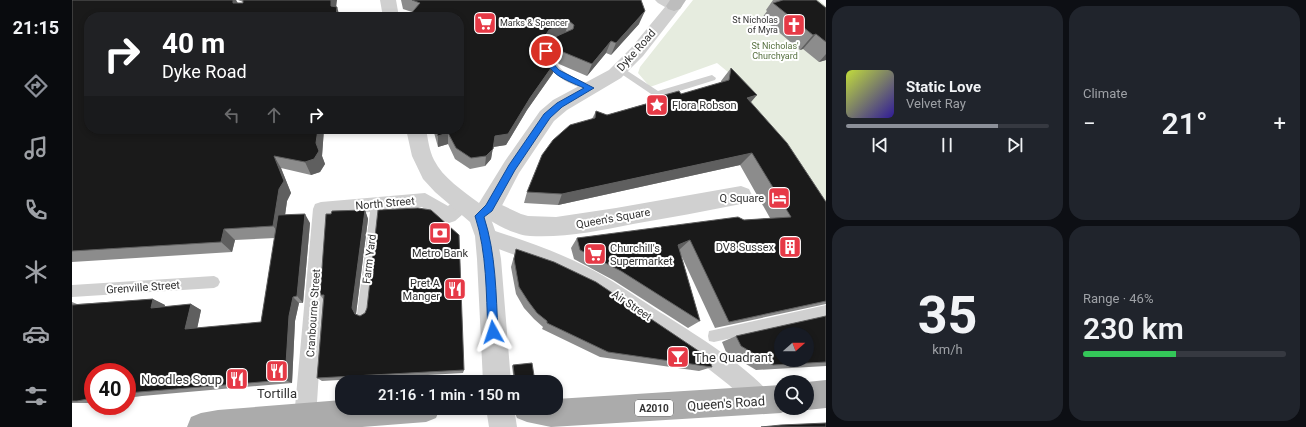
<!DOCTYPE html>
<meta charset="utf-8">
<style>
body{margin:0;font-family:Roboto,sans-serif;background:#20242c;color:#f1f3f6;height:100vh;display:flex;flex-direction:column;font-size:15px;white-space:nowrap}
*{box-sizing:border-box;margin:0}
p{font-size:13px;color:#9ea1a6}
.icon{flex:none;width:22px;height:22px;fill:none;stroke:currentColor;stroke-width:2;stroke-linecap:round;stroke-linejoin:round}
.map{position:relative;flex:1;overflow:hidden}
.details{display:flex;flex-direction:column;gap:6px;padding:6px;background:#0d0f14;width:480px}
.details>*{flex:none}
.banner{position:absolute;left:12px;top:12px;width:380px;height:122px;border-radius:16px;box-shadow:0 2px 6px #0003;background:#202124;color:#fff;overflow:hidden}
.needle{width:26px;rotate:69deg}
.controls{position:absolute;left:702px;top:327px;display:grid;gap:8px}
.controls a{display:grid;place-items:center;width:40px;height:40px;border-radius:50%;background:#171b24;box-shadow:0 2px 6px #0003;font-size:20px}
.speed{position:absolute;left:12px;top:363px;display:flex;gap:8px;font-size:20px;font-weight:700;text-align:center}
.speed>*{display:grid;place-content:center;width:52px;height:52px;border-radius:50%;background:#171b24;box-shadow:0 2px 6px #0003;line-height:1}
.speed .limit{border:6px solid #d22;background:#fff;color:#111}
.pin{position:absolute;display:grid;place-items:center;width:34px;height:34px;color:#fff;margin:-17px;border:2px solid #fff;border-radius:50%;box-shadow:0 1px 4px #0007}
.me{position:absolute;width:44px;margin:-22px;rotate:355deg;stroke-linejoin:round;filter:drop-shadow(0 0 3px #0008)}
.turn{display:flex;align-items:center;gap:14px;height:84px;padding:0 12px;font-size:18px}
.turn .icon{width:52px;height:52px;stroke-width:2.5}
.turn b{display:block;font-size:28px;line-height:34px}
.lanes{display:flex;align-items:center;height:38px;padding:0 12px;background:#0003;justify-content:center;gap:20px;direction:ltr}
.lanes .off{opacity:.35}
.big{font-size:30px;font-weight:600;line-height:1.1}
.details .widget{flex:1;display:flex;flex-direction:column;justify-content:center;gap:6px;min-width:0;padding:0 14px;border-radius:16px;background:#20242c}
.details .dial{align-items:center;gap:0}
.dial b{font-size:52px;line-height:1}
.song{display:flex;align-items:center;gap:12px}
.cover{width:48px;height:48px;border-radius:6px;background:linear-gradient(135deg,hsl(70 70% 55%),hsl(250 70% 35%))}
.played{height:4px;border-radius:2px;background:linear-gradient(90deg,#8c9099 75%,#363941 75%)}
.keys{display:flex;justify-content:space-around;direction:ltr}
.heat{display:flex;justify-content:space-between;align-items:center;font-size:22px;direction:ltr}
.charge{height:6px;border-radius:3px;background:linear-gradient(90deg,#34c759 46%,#363941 0)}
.details .tiles{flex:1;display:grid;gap:6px;grid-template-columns:repeat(2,1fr)}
.trip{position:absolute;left:263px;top:375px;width:228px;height:40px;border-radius:16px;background:#171b24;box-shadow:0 2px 6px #0003;font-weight:600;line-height:40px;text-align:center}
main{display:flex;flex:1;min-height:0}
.tab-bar{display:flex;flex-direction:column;width:72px;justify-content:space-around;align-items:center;background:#090b0e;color:#9ea1a6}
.tab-bar .icon{width:28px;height:28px}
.tab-bar .current{color:#8c9099}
.tab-bar b{font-size:18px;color:#f1f3f6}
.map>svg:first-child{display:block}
.green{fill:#e6ecdf}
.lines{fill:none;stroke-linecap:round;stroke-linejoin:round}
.service{fill:#d0d0d0;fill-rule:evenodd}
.pedestrian{fill:#d0d0d0;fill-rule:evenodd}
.minor{fill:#d0d0d0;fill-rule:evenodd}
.tertiary{fill:#d0d0d0;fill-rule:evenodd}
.secondary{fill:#bdbdbd;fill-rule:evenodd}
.primary{fill:#ababab;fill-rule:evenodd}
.wall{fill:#8c8c8c}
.shaded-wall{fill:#5f5f5f}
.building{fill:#1a1a1a;stroke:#5f5f5f;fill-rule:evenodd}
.route{fill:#1a73e8;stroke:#114b97}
.labels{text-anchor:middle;stroke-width:4;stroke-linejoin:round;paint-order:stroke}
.far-poi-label{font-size:9px;fill:#333;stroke:#fff;text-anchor:end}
.far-park-label{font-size:9px;fill:#56703f;stroke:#fff}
.shield{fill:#fff;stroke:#707070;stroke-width:1}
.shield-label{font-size:10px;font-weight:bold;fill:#333}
.street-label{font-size:11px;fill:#333;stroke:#fff}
.poi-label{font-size:11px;fill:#333;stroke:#fff;text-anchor:end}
.near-poi-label{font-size:13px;fill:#333;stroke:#fff;text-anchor:start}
.near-street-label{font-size:13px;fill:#333;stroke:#fff}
</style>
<main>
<nav class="tab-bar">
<b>21:15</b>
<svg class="icon current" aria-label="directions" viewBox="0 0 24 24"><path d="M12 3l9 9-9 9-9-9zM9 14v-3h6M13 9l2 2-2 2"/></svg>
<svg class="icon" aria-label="music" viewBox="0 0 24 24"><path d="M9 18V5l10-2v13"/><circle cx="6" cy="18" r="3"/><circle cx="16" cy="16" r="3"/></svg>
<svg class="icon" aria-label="phone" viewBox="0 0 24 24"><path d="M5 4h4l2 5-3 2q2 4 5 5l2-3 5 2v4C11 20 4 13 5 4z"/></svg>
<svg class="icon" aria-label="climate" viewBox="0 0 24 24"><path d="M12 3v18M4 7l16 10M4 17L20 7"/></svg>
<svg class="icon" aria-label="car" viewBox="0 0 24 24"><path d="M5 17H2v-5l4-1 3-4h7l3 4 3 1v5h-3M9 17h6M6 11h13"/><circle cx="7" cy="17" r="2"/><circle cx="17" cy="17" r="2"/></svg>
<svg class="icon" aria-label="filters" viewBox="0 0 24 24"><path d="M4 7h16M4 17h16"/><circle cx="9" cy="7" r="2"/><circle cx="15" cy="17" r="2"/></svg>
</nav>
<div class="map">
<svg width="754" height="427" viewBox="0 0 754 427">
<rect width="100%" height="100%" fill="#fff"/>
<path class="green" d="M621,0H747L754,6V233L656,72L645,63L578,87L566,73L568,67Z"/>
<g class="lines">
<path class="service" d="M494,35L498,38L497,40L481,47L478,51C485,73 503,78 522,86L524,88L522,90C517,92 512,89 507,87C488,80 476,71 470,51L475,43Z
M548,66L586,91L640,75L644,78L643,80L585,98L545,71L544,69Z
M304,199L308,201L309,204L297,314L295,318L291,320L287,318L285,314L299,204L300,201Z
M142,276L146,278L148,282L146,286L142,288L0,297V285Z
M754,305V317L642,342L637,341L636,336L637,331L642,330Z"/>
<path class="pedestrian" d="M353,193L376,206C383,200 388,195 398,198L400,203L398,208L383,221L377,223L371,221L350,207L257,216L244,418L241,426L238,427L225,426L222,418L241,209L243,204L249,202Z
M414,228C448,239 481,250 513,266C538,278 560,294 583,309C610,326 691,375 702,401L699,409L691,412L683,409L657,385L629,363L519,288L478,268L408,242L405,236L408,230Z"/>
<path class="minor" d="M669,186L677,189L680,195L677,201L669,204C633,211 597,218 561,224C527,231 492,238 458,236C443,235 412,221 406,208L409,201L417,199L449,214L456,216L484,217L544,208Z"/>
<path class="tertiary" d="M308,0H324L327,17H311Z
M583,0H603L610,6L571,56L549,78L495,110L482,121L447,173L425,215L419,219L425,236L429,259L439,382H411L405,259L403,236L398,222L363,192L351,179L340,156L334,129H354C356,139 357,150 362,160C371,178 391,191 407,203L433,161L468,111L481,100L537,70L559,48L593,7L586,3Z
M414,408H442L445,427H417Z"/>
<path class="secondary" d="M598,0H614L608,9L602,11L596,9L594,6Z"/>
<path class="primary" d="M754,380V408L735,410L731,408H735V382Z
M709,385V408H719L709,413L479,427L455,422L445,418L441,408H484V399Z
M270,400V408H368L364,418L354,422L290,427H115L119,417L129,413L146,410Z"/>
</g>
<path class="wall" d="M0,0H164L166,3H171V2L166,0H265L17,129H252L250,156L253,164L248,172L239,175L209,168L219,193L215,201L213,215L238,223L231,303H227L223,321L220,383L70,396L55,398V372H21V403H0V302L5,304L81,299L93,305L92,307L119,304L129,310L125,328L189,322L203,238L163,240L160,252L0,262Z
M329,0H569L567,24L539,55L534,53L515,76L487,64L482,58L480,51L483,39L484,38L474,42L473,43L481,73L455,110L434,145L421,147L419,159L413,166L398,169L383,159L376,144L366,147L361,129H387V17L340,12L331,9Z
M701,0H744L754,8V60L747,62L731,49L728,50L690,18L695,11L694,10Z
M659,68L679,103L754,202V304L643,328L609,255L628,321L616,328L541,280L502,259L499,248L505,238L672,220L698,218L668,165L486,205L452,203L455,192L520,119L524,111L535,115L583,101L585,97L609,94L649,83V81Z
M293,210L296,219L284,314L392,370L391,373L250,381L245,378L251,299L248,295L259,214Z
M444,249L640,367L627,371L528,357L470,329L471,327L462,319L452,308L444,294L439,267Z
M754,316V366L684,370L654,352L650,342L664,336Z
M441,365L463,382H442L440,366Z"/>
<path class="shaded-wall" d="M161,0H164L168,9L161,3Z
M259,0H265L263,17L259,6Z
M265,7L268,17H264Z
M573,11L567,24L539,55L544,43Z
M497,21L493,34L474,42L469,52L471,39L477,30Z
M744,34L731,49L728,50L741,35Z
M539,41L534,53L515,76L520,64Z
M754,54V60L747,62Z
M484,61L481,73L455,110L434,145L421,147L419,159L413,166L414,156L423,136L458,98Z
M685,95L674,108L675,98Z
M246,129H252L250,156L253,164L248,172L239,175L233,162L244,143Z
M376,133V144L366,147V136Z
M680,153L668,165L486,205L490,194Z
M202,156L209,168L219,193L215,201L210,237L201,226Z
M293,210L296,219L284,314L286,319L280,308Z
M233,214L238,223L231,303L225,296Z
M152,229L163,240L160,252L149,242Z
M618,240L607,250L606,245Z
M221,297L227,303L223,321L220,383L213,380L217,316Z
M81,299L93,305L91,314L79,308Z
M119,304L129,310L124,334L113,329Z"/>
<path class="building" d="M0,0H161V3H171V0H259V6L265,7L264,17H17V129H246L244,143L247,151L242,159L233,162L202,156L212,181L207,189L201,226L152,229L149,242L0,251Z
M340,0H569L573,11L544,43L539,41L520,64L491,52L486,46L483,39L485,36L501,29L502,25L497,21L477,30L471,39L477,53L484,61L458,98L436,134L423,136L421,149L414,156L399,158L384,148L376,133L366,136L364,129H387V17H336L348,3Z
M711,0H744L754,8V42L744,34L741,35L701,3Z
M659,68L685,95L675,98L715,143L754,202V301L657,322L618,240L606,245L628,321L549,271L508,250L505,238L666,217L672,220L719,217L680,153L490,194L455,192L470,155L481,140L498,125L523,118L524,111L535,115L588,100L585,97L607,91L609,94L657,80Z
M346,208L359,210L387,235L392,370L245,378L252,295H248L254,214H259L260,211L293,210L280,308L283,314L288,316L293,313L295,308L306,210Z
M233,214L225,296L221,297L217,316L213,380L55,393V372H21V398L5,401H0V305L81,299L79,308L119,304L113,329L189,322L206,215Z
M444,249L482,262L524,282L637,358L640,367L536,352L475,323V321L465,313L456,301L447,287L442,259Z
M754,316V362L701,365L669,346L664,336ZM709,334H735V360H709Z
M460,363L463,382H443L441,365Z
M754,423V427H689L709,425Z"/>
<path class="route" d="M471,49H476L479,61L487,70L522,88L490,107L478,118L443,170L420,211L412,217C424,254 424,294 426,332L425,336L421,338L417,336L416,332C414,293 415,253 403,216L414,205L437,165L472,114L485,103L512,88C492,79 476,75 470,51Z"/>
<defs>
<g id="supermarket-square" transform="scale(1.15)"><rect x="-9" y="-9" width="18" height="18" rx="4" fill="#e63946" stroke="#fff"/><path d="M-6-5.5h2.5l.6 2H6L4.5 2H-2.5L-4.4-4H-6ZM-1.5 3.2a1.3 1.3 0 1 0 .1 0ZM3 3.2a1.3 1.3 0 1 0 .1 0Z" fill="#fff"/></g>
<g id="church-square" transform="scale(1.15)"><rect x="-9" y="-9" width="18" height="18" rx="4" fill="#e63946" stroke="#fff"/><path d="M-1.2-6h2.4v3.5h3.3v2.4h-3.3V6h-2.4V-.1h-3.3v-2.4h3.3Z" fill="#fff"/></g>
<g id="sight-square" transform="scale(1.15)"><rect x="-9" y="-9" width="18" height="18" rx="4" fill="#e63946" stroke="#fff"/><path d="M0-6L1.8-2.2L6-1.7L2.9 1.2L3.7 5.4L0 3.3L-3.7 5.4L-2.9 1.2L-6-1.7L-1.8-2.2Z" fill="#fff"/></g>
<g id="hotel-square" transform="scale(1.15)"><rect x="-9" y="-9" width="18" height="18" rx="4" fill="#e63946" stroke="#fff"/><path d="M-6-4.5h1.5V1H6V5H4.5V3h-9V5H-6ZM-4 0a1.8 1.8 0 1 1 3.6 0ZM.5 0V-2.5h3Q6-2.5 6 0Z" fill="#fff"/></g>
<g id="bank-square" transform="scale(1.15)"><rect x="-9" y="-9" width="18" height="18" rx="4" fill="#e63946" stroke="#fff"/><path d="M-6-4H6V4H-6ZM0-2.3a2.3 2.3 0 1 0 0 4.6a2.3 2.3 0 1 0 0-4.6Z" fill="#fff"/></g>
<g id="building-square" transform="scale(1.15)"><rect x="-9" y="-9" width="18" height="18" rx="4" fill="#e63946" stroke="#fff"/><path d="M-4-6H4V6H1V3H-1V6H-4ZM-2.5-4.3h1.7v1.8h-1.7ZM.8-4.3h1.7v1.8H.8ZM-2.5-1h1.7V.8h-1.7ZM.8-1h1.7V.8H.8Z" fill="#fff"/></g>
<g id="restaurant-square" transform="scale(1.15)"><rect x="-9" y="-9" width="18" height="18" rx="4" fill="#e63946" stroke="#fff"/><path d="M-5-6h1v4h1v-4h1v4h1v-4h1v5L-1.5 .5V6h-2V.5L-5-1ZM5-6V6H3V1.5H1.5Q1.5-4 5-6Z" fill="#fff"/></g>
<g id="bar-square" transform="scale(1.15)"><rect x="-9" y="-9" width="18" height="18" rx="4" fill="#e63946" stroke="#fff"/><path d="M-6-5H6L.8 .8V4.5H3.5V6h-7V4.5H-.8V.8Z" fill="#fff"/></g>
</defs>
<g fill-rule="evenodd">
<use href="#supermarket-square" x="413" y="23"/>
<use href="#church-square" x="722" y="25"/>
<use href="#sight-square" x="585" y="105"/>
<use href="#hotel-square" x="707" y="198"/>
<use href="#bank-square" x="368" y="233"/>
<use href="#building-square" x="718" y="247"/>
<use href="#supermarket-square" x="523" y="254"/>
<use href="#restaurant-square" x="383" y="289"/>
<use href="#bar-square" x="606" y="357"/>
<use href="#restaurant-square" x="205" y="371"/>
<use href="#restaurant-square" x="165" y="379"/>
</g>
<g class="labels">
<g class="far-poi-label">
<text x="706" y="23">St Nicholas<tspan x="706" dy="10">of Myra</tspan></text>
<text x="428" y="26" text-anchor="start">Marks &amp; Spencer</text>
</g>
<g class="far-park-label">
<text x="703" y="49">St Nicholas'<tspan x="703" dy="10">Churchyard</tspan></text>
</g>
<rect class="shield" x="563" y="400" width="38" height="16" rx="3"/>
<g class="shield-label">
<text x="582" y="412">A2010</text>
</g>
<g class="street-label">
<text transform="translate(564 50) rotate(-48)" y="4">Dyke Road</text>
<text transform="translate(313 203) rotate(-5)" y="4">North Street</text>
<text transform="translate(541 218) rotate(-10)" y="4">Queen's Square</text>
<text transform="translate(297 259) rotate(-83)" y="4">Farm Yard</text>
<text transform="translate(71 287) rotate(-4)" y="4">Grenville Street</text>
<text transform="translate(560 305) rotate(34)" y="4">Air Street</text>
<text transform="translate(241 313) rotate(-86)" y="4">Cranbourne Street</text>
</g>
<g class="poi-label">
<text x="600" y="109" text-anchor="start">Flora Robson</text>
<text x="692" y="202">Q Square</text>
<text x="702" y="251">DV8 Sussex</text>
<text x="538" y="252" text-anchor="start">Churchill's<tspan x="538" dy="13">Supermarket</tspan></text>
<text x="368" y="257" text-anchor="middle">Metro Bank</text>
<text x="368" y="287">Pret A<tspan x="368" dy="13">Manger</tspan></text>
</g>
<g class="near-poi-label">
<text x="622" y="362">The Quadrant</text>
<text x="150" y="384" text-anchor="end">Noodles Soup</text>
<text x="205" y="398" text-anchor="middle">Tortilla</text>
</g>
<g class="near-street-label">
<text transform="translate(654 403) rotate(-4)" y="5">Queen's Road</text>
</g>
</g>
</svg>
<div class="controls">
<a><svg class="needle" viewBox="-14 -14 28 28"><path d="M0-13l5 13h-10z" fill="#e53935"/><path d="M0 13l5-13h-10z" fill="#9ea1a6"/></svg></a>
<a><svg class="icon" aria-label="search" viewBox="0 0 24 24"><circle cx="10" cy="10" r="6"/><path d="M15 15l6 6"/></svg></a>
</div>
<div class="speed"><div class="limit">40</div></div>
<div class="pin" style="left:474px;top:51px;background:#d93025"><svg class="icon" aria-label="arrive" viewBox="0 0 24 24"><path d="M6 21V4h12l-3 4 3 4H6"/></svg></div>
<svg class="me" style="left:421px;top:332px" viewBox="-20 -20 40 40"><path d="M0-17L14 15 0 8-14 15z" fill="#1a73e8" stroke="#fff" stroke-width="4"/></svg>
<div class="trip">21:16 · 1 min · 150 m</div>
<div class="banner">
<div class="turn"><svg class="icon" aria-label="right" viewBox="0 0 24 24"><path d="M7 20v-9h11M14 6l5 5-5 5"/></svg><div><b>40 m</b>Dyke Road</div></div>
<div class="lanes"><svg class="icon off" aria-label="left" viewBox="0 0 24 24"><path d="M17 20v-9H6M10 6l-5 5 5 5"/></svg><svg class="icon off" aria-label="ahead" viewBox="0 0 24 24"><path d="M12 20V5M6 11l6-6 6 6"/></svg><svg class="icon" aria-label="right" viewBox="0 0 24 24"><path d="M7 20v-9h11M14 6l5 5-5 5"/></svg></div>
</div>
</div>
<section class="details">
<div class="tiles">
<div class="widget">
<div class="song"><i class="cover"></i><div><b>Static Love</b><p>Velvet Ray</p></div></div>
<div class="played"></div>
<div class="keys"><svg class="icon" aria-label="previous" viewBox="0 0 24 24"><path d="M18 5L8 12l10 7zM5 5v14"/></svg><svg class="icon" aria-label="pause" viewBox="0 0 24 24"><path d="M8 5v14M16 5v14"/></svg><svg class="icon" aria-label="next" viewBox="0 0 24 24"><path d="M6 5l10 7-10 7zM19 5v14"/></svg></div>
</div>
<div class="widget"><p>Climate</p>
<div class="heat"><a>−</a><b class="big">21°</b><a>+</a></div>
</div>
<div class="widget dial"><b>35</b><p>km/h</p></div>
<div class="widget"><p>Range · 46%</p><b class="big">230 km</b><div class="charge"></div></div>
</div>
</section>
</main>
